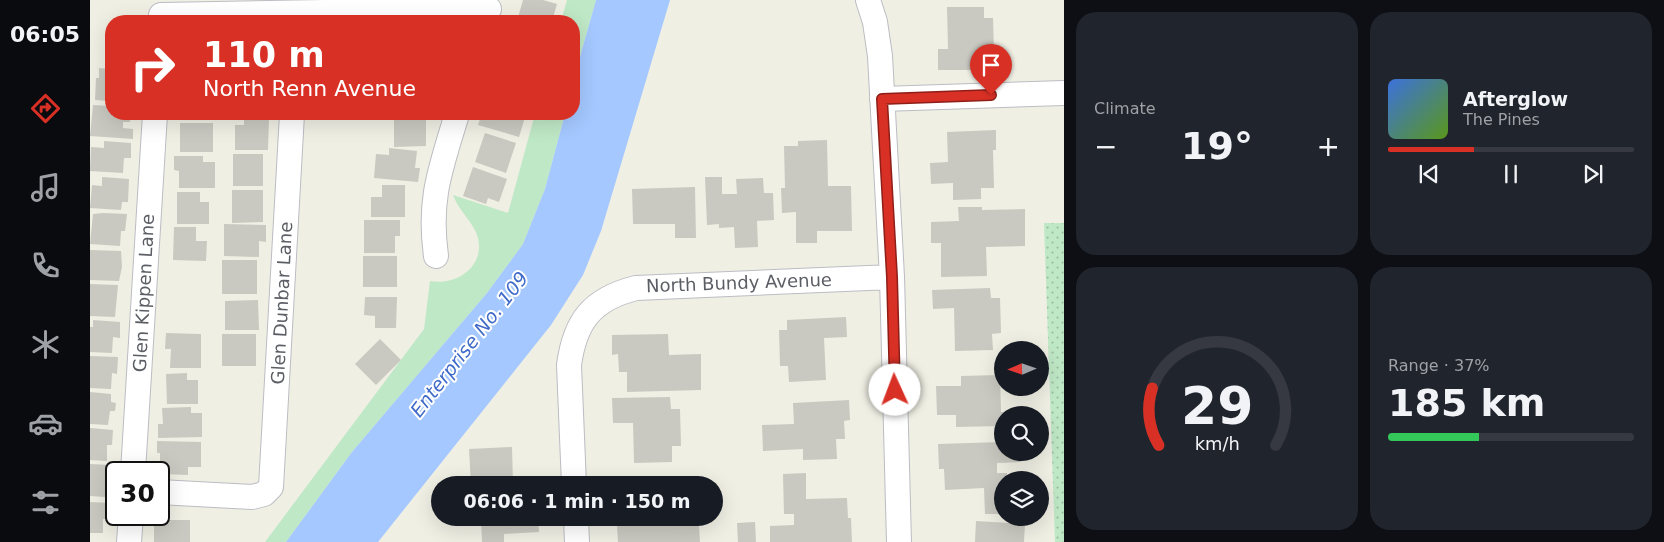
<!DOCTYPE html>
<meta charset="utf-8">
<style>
body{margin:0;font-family:"DejaVu Sans",sans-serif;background:#20242c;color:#f1f3f6;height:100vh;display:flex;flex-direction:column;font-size:19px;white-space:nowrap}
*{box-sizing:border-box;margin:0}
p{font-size:16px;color:#9ea1a6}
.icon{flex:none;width:28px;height:28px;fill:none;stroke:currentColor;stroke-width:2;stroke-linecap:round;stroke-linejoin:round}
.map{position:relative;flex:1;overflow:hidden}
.side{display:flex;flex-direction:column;gap:12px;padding:12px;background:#0d0f14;width:600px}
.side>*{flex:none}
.hud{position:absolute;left:15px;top:15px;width:475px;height:105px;border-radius:20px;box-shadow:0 5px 20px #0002;background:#d93025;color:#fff;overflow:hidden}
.needle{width:32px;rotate:268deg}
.controls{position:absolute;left:904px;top:341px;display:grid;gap:10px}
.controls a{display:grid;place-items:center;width:55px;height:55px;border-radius:50%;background:#171b24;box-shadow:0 5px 20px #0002;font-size:25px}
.speed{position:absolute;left:15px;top:461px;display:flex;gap:10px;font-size:25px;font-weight:700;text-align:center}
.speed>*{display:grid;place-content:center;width:65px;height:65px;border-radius:50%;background:#171b24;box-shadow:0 5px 20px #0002;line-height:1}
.speed .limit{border:2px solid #111;border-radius:8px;background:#fff;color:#111}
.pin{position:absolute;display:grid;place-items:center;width:42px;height:42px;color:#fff;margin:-51px -21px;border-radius:50% 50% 50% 0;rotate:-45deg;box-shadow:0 0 5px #0007}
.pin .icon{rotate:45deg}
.me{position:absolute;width:55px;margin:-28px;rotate:358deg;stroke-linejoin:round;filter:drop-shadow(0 0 4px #0008)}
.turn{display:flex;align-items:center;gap:18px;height:105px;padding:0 15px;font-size:22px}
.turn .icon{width:65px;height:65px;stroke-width:2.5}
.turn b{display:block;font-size:35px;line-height:42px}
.big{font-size:38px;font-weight:700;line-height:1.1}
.side .card{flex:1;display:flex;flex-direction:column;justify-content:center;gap:8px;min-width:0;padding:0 18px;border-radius:20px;background:#20242c}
.side .dial{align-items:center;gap:0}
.dial svg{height:130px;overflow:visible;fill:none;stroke:#363941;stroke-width:7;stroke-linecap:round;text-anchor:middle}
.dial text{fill:#f1f3f6;stroke:none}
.song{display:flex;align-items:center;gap:15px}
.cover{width:60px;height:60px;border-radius:8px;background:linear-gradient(135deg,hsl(220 70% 55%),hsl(90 70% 35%))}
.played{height:5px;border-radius:2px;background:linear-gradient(90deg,#d93025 35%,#363941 35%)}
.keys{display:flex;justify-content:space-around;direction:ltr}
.heat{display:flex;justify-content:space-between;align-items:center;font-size:28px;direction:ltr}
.charge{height:8px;border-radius:4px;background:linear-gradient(90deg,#34c759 37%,#363941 0)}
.side .tiles{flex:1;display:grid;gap:12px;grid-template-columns:repeat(2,1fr)}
.trip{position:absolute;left:341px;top:476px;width:292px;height:50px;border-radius:25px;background:#171b24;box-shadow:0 5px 20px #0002;font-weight:700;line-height:50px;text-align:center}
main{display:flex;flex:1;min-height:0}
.dock{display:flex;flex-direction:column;width:90px;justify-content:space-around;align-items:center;background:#090b0e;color:#9ea1a6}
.dock .icon{width:35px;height:35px}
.dock .current{color:#d93025}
.dock b{font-size:22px;color:#f1f3f6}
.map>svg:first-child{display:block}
.grass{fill:url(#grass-dots)}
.park{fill:#bfe8c6}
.water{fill:#a4c8ff}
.building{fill:#cac9c1}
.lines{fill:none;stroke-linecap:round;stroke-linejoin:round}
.minor-casing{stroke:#bcbdc3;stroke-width:26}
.minor{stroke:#fff;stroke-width:24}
.route-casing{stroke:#8d1f18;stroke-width:12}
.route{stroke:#d93025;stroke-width:9}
.labels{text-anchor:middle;stroke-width:4;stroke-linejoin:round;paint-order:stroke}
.street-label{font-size:18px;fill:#5c5e65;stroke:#fff}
.water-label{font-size:19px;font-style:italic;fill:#406bc9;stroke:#fff}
</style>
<main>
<nav class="dock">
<b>06:05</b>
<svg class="icon current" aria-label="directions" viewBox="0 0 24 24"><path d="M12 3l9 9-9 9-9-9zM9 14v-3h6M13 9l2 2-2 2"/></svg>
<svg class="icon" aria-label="music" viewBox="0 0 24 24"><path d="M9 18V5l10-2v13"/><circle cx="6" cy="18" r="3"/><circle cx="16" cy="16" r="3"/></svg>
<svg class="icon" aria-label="phone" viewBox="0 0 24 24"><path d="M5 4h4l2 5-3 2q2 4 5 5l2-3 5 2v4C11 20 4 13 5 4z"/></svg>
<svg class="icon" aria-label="climate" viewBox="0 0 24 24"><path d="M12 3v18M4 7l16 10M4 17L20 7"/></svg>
<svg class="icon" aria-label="car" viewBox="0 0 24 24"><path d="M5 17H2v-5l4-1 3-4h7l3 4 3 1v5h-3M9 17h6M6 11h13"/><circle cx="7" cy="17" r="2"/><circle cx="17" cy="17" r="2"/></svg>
<svg class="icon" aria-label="filters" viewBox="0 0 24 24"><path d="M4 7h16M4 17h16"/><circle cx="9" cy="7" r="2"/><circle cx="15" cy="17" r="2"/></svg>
</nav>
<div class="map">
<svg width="974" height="542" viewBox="0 0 974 542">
<defs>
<pattern id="grass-dots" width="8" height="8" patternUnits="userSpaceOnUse" patternTransform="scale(1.25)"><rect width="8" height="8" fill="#bfe8c6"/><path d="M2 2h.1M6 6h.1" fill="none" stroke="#9ebfa4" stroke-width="1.8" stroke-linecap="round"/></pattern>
</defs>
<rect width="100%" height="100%" fill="#efefe4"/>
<path class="grass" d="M954,223H974V542H965Z"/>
<path class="park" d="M477,0H506L484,78V21H471Z
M445,114H475L455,189L433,244L397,293L262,452L196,542H175L334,329L340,281C366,286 395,267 388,238C384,222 369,212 363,195L418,213Z"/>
<path class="water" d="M506,0H580L511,231L493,275L461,325L288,542H196L262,452L397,293L433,244L455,189L475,114H484V78Z"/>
<path class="building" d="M433,0H453L467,4L462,21L450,19L449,21H427Z
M857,7H894V18H903L904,53H895L896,70H848V49H858Z
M9,68L21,69V101L5,100L6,78H9Z
M3,105L21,106V114H41L40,122H33V128L43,129V139L0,136Z
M95,114H129V116H95Z
M304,114H336V146L304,147Z
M392,114H436L429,137L388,125Z
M154,118H179L178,150H145V125H154Z
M90,123H123V152H90Z
M906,130V150H903L904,188H891V199L863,200V183L841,184L840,163L858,162L857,132Z
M395,133L426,143L416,173L385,162Z
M737,140L738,186H761L762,231H727V243H706V212L692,213L691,188H695L694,146H708V141Z
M14,141L41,143V158H34L33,173L0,171L1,147L14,148Z
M299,148L327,151L325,168H330L328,182L284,178L286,154L299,155Z
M143,154H173V186H143Z
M84,156H113V162H125V188H89V171L84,170Z
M383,167L417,179L409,202L398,198L396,204L373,196Z
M12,177L39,179L38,202H32L31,210L0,208L2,185L12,186Z
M615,177H632V194H647L646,179L673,178L674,193H683L684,220L667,221L668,247L645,248L644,227L629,228V224L617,225Z
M292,185H315V217H281V197H292Z
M605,187L606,238H585V224H543L542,189Z
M142,190H173V222L142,223Z
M87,192H110V202H119V224H87Z
M868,207H892V210L935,209V246L896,247L897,276L851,277V243H841V222L869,221Z
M13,213L37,214L35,231H31L30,246L0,244L3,214Z
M274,220H310V236H305V253H274Z
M134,224L176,225V242L169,241V257L134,256Z
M84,227H106V241H117L116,261L83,260Z
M0,250L31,251L32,267L29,281L0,280Z
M273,256H307V287H273Z
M132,260H167V294H132Z
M0,284L28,285L25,317L0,316Z
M900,288L901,298H910L911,333L902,334L903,350L865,351L864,308L843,309L842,290Z
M275,297H307L306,328H285V316L274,315Z
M168,300L169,330H135V301Z
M756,317L757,337L734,338L736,380L699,382L698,366H690L689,330H697V320Z
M3,320L30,322V338L23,337L22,353L0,352V327H3Z
M76,333L111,334V368H80L81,349H75Z
M132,334H166V366H132Z
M578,334L579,355L611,354V390L537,392V372H529L528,354L522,355V335Z
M290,339L311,360L286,385L265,364Z
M0,356L28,357L27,374L22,373L21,389L0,388Z
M97,373V380H108V404H77L76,374Z
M910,375L911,412H915V415H912V426L866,427V415H847L846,386H871V376Z
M0,392L21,394V402L26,403L25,411H20L18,425L0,424Z
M580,397L581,409H590L591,446H582V462L544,463L543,423H523L522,398Z
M759,400L760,420L754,421L755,439H746L747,459L713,460V449L673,451L672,425L704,424L703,403Z
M101,407V413H112V437L68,438V424H73L72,408Z
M0,428L23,430L22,445H17V461L0,460Z
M67,441L111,442V467H98V475L70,474V453H67Z
M912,442V452H931V462L907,463V473H917L918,480H912V514H895L894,488L855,490L854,469H849L848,444Z
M422,447L423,485H381L379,449Z
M0,464L21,465L20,481H16L15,497L0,496Z
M716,473V499L757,498L758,518H761L762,542H680V526L704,525V514H694L693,474Z
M570,477H593L594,485H570Z
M0,502L21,503L20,519H13V533H0Z
M391,518H448L449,532L414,534V542H392Z
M531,518H585V526H609L610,542H528L527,525H532Z
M64,520H100V542H64Z
M886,521L935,524L934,542H885Z
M665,522L666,542H648L647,523Z"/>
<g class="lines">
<g class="minor-casing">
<path id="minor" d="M778,0L785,22L790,56L802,277L809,542
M71,15L399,9
M792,99L974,93
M346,256C338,198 351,168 367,114
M43,472L65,114
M484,485L479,365C485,321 502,299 546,288L802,277
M69,492L162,497L174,494L181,487L202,114
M486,518L487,542
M39,542L41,515"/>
</g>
<use href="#minor" class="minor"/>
</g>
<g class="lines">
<g class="route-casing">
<path id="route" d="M805,390L802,277L792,99L901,95"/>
</g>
<use href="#route" class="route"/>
</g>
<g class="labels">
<g class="street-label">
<text transform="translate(649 283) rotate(-2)" y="6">North Bundy Avenue</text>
<text transform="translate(54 293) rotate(-87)" y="6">Glen Kippen Lane</text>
<text transform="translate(192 303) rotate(-87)" y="6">Glen Dunbar Lane</text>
</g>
<g class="water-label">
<text transform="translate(379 344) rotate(-52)" y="7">Enterprise No. 109</text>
</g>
</g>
</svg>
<div class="controls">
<a><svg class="needle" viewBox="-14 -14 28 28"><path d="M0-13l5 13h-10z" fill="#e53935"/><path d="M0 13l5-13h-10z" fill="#9ea1a6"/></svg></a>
<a><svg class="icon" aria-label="search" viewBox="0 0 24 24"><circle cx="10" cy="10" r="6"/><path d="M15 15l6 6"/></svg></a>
<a><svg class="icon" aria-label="layers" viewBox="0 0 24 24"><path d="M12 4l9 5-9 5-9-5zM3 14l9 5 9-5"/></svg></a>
</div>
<div class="speed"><div class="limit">30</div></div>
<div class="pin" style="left:901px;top:95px;background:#d93025"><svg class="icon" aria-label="arrive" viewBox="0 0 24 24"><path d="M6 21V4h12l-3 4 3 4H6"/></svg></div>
<svg class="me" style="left:805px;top:390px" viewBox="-20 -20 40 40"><circle r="19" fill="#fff"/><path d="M0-13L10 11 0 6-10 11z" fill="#d93025"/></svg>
<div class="trip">06:06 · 1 min · 150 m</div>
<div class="hud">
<div class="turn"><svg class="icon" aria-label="right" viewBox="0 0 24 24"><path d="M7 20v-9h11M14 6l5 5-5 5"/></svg><div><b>110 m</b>North Renn Avenue</div></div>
</div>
</div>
<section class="side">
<div class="tiles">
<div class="card"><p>Climate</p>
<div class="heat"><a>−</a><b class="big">19°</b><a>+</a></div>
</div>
<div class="card">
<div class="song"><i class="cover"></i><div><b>Afterglow</b><p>The Pines</p></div></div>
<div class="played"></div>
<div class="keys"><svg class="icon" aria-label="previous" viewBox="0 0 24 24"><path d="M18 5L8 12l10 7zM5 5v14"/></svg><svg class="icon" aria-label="pause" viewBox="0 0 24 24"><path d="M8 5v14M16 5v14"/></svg><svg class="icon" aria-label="next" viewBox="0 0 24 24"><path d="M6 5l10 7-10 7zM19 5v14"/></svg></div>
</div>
<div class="card dial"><svg viewBox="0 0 100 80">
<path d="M14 69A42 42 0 1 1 86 69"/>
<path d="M14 69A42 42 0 0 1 10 34" stroke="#d93025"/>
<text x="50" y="56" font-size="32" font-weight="700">29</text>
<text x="50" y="72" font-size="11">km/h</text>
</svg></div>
<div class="card"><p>Range · 37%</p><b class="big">185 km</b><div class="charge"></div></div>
</div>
</section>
</main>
